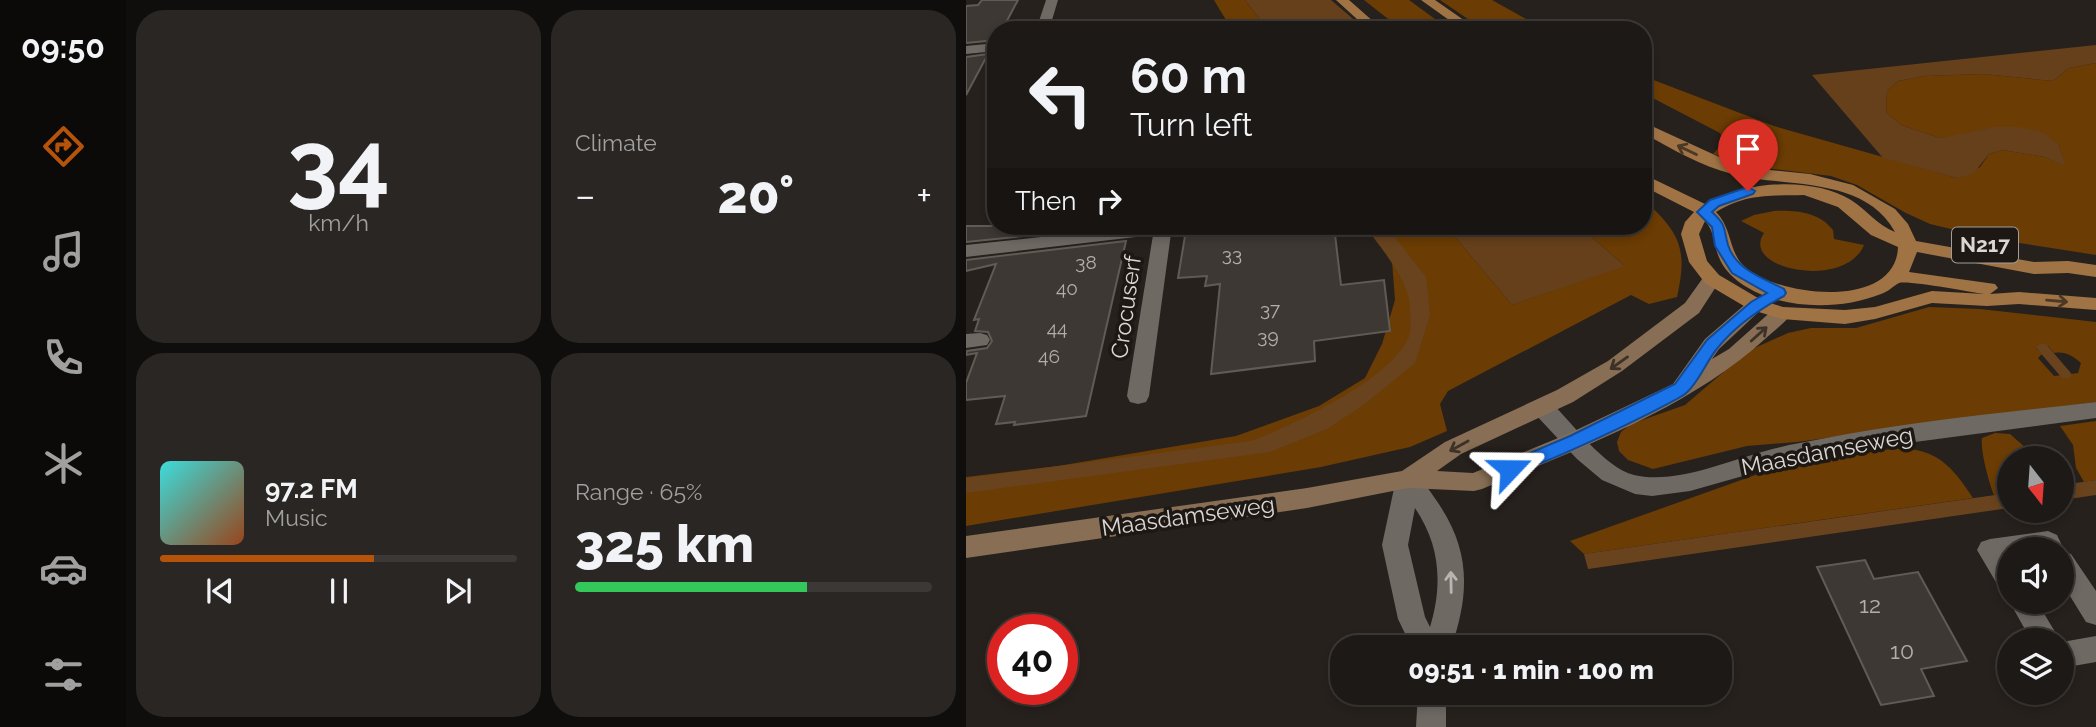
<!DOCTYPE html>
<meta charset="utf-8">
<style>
body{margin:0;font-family:Raleway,sans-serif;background:#2a2623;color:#f1f3f6;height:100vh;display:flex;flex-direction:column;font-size:26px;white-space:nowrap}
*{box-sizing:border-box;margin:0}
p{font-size:23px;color:#a0a0a1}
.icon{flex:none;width:38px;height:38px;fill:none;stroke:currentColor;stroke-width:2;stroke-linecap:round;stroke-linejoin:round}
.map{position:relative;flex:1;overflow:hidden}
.details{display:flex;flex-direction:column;gap:10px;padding:10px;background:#100e0c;width:840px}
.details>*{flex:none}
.hud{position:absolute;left:21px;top:21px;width:665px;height:214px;border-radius:28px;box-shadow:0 4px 10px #0003,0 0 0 2px #3b3835;background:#1d1916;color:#f1f3f6;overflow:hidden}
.needle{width:46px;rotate:163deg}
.tools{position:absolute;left:1031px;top:446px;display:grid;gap:14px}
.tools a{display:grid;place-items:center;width:77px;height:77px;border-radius:50%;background:#1d1916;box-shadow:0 4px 10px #0003,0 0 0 2px #3b3835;font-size:35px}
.speed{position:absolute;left:21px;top:614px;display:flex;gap:14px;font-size:35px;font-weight:700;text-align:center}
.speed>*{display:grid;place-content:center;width:91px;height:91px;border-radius:50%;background:#1d1916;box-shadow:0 4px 10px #0003,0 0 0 2px #3b3835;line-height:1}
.speed .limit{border:10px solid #d22;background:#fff;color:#111}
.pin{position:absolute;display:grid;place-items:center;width:60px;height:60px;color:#fff;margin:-72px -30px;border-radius:50% 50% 50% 0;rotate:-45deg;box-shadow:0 0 7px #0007}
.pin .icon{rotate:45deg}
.me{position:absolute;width:77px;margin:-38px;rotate:67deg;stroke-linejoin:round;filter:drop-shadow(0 0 5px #0008)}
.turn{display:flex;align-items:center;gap:24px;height:147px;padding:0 28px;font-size:32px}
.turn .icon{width:91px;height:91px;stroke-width:2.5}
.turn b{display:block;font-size:49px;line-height:60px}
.then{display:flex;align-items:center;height:66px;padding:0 28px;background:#0003;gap:14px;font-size:26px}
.big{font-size:52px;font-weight:800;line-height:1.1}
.details .tile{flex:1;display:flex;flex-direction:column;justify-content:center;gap:10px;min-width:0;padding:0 24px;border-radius:28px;background:#2a2623}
.details .dial{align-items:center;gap:0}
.dial b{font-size:91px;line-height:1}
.song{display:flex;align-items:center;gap:21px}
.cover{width:84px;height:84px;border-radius:10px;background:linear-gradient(135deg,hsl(180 70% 55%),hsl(20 70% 35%))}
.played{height:7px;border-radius:4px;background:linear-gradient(90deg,#b45309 60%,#3b3835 60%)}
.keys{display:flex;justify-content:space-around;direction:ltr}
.heat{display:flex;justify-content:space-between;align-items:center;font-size:38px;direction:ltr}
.charge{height:10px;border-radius:5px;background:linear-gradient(90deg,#34c759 65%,#3b3835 0)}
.details .tiles{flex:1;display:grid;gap:10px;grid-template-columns:repeat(2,1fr)}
.trip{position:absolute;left:364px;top:635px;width:402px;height:70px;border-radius:28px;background:#1d1916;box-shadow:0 4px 10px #0003,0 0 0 2px #3b3835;font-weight:800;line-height:70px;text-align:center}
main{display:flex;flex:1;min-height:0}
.tabs{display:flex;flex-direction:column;width:126px;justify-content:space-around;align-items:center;background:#0c0a09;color:#a0a0a1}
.tabs .icon{width:49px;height:49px}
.tabs .active{color:#b45309}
.tabs b{font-size:32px;color:#f1f3f6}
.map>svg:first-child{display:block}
.green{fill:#6b3c03;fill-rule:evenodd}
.forest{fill:#66401b}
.water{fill:#69431e}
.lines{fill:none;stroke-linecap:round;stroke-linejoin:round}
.stream{fill:#69431e;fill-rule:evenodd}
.building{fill:#3e3834;stroke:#615b56;stroke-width:2}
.street{fill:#6f6964;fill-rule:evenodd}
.secondary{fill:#876e55;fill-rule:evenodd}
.primary{fill:#a07345;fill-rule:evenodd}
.oneway{stroke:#4b3825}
.oneway2{stroke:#3d3228}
.oneway3{stroke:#bab5b2}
.route{fill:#1a73e8;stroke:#114b97;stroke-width:2}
.labels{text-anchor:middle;stroke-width:7;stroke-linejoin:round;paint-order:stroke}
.number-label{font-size:19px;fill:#b3aeab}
.shield{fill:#1d1814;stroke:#a19d9a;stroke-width:2}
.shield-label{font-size:21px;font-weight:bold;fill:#dad6d3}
.street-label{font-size:23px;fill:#dad6d3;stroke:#1d1814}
.near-number-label{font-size:23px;fill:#b3aeab}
</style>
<main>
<nav class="tabs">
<b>09:50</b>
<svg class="icon active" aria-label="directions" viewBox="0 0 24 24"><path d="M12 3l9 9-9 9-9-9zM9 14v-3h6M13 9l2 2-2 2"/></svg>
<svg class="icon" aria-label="music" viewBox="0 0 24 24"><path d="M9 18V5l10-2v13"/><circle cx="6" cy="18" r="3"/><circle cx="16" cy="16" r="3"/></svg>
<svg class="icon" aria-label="phone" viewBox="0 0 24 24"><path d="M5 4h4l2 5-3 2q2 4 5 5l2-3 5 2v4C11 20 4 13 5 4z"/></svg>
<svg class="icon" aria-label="climate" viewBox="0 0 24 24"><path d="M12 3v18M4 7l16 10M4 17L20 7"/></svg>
<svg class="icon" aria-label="car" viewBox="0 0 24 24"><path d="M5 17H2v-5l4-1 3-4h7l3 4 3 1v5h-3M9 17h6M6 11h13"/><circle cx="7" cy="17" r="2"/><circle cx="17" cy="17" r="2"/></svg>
<svg class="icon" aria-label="filters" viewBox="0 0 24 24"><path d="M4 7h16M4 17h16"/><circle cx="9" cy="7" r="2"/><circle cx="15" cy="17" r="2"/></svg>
</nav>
<section class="details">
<div class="tiles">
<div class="tile dial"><b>34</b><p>km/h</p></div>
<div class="tile"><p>Climate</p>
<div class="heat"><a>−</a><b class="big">20°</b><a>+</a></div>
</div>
<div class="tile">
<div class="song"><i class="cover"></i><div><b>97.2 FM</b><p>Music</p></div></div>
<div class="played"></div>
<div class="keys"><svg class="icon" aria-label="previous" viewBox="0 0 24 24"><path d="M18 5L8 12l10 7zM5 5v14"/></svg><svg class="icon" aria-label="pause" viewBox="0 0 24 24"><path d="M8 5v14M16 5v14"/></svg><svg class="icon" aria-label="next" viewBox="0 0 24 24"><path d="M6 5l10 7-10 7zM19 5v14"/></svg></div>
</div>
<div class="tile"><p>Range · 65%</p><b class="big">325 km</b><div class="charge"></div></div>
</div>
</section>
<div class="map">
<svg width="1130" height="727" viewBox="0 0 1130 727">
<rect width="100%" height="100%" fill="#27211d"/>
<path class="green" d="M248,0H279L302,30H266Z
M398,0H443L484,30H436Z
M474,0H526L580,30H518Z
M1130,63V255L1027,239L964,224L940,213L891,185L865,176L791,167L747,154L758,142L754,133L677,93V76L808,126L991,178L1014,167L1023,154L1036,150L1079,157L1099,166L1093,145L994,135L974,138L935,125L920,112L921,91L932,81L959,76L1017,74L1087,81L1103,68Z
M677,199C714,233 722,248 711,297L683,304L665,295L482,391L474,404L481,431L444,447L355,467L0,526V477L92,466L270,436L353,406L399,378L416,344L429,300L426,261L409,226H480L546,305L658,265L613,226H677Z
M808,211C830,210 853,212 867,230L868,239L898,245C880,290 773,270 798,233L775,221L788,215Z
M963,307L1014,309L1130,322V402L831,442L781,446L687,469L662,460L653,451L651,442L655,432L665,424L719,405L782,351L822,333L845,328H890ZM1082,346L1088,353C1099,351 1107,356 1115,363L1112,373L1088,376L1072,358L1076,354L1070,348Z
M1130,421V480L1118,482L1110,468L1107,445L1094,426Z
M1029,433L1044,434L1071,458H1043V493L1028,495C1023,483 1014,450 1016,438Z
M925,449C968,446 985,464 1007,498L618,554L604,541L809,468Z"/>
<path class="forest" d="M279,0H365L400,30H302Z
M1130,45V63L1103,68L1087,81L1017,74L959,76L932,81L921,91L920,112L935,125L974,138L1028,127H1053L1077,132L1093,145L1100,167L1079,157L1036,150L1023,154L1007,174L991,178L917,158L846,75Z
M480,226H613L659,266L546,305Z"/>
<path class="water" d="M399,226H420L460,277L464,315L449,363L400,403L361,429L304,452L0,493V478L285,441C325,426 428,378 443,336C446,328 444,307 443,299C437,273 414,247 399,226Z
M1130,480V495L1096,500V485Z
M1043,493V508L622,569L618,554Z"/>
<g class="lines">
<path class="stream" d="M1076,343L1080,344L1104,372L1106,375L1104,378H1096L1072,350L1070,347Z"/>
</g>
<path class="building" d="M16,0H52L36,30H30V40L0,43V6L12,5Z
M22,54L0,95V57Z
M0,226H155L0,242Z
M246,226H368L375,285L418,280L424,331L348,341L349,361L245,374L254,284L239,286L241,276L212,278L220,230Z
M160,241L120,416L48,425L49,422L30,424L39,396L0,400V383L11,353L0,355L1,351L21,348L26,341L22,332L9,331L13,319L8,320L30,264L0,271V260Z
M899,560L908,579L952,572L1001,661L955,669L968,696L915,705L851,567Z"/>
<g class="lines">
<path class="street" d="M80,0H92L83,30H70Z
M30,43V51L0,54V46Z
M177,226H206L183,396L180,402L172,404L164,402L161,396L187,235L0,257V245Z
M14,333L21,335L24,340L21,345L0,348V334Z
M577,400L585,402C606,423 639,468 668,475C709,485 764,460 803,450C821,445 838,442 855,439C946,421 1038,413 1130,402V418L896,449L819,464L724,491L686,496L669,494L636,480L611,459L569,414L566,408L569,402Z
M442,470C454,474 460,486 468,497C504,547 505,590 485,648H446L432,619L416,545L430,479L434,472ZM449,508C474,545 477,584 464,627L459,617L442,545Z
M1082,531L1091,535L1099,552L1105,554L1130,591V625L1120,622L1096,583V550H1043V592L1034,589L1011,550L1015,542L1024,539Z
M1043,601L1071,602L1094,640H1065Z
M1130,636V662L1096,668V642Z
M452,693H480V727H450Z"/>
<path class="secondary" d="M746,273L755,279L733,313L656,371L607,402L495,454L471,471L507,473L602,434L707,384L739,339L783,301H797L800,305L753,349L746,359L763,349L809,308H823L826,313C819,323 808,331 799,339C722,409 612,449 516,489L508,491L442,488L341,508L0,558V536L341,488L436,471L479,442L591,390L642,361L719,303L739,275Z"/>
<path class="primary" d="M370,0H383L417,30H403Z
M455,0H469L512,30H497Z
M677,122L775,167L844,174L887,185L929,209L942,224L950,241L1068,262L1102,261L1130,265V277L1102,273L1068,274L951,252L943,272L1029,284L1032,288L1024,294L1053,292L1130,298V310L1053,304L1021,306L966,303L909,319L879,324L816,319L783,309L739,283L723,262L715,234L719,222L728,212L677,186V174L739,204C778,181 846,176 885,200C901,210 911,225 929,232C898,175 817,188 766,174C735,166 706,149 677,133ZM838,195L872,207L905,235L932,247C930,310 814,297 780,268C762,253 767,229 750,212C781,193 803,196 838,195ZM739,221C753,236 744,256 767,277C804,310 870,312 915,294C922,292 927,286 933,283C942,280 1004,292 1018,294L966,291L909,307L879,310L817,307L797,301L753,275L741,261L733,234Z"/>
</g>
<defs><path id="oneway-shaft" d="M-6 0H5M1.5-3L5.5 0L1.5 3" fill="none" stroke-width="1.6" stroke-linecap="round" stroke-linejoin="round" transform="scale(1.75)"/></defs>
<g class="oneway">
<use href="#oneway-shaft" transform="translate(721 150) rotate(-154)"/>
<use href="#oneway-shaft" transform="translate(1091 301) rotate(5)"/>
</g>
<g class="oneway2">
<use href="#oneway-shaft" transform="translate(793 334) rotate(-42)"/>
<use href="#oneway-shaft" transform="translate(653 363) rotate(145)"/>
<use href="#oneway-shaft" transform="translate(493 446) rotate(151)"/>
</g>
<use class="oneway3" href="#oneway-shaft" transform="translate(485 582) rotate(-91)"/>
<path class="route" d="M782,187L789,191L787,194L753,206L746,212C761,226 757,227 762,245C770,270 797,278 818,289L820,293L818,296C794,309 767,328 750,350C740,362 732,384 719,394C700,407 553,478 538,474L536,469L538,464L604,436L709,384L741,340L785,302L801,293L766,273L749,246L746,227L731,212L744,200Z"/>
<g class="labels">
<g class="number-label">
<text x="266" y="261">33</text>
<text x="120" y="269">38</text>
<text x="101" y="295">40</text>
<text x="304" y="316">37</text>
<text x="91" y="335">44</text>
<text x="302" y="343">39</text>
<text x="83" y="363">46</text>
</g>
<rect class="shield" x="986" y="227.5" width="66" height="35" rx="5"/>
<g class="shield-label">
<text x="1019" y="252">N217</text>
</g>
<g class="street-label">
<text transform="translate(160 307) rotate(-82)" y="8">Crocuserf</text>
<text transform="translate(861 451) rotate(-11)" y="8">Maasdamseweg</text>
<text transform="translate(222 516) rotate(-8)" y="8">Maasdamseweg</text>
</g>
<g class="near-number-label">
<text x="904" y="613">12</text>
<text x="936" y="659">10</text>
</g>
</g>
</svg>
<div class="tools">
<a><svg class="needle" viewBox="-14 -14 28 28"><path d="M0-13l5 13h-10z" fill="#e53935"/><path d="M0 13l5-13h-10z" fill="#a0a0a1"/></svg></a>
<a><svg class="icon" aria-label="sound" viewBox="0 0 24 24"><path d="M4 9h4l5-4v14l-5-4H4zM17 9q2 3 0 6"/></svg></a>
<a><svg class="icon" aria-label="layers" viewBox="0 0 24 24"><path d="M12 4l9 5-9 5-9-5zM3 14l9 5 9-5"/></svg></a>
</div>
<div class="speed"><div class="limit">40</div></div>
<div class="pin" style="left:782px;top:191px;background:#d93025"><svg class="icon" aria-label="arrive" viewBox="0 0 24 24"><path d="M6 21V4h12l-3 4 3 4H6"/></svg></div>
<svg class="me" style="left:544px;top:469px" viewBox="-20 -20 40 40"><path d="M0-17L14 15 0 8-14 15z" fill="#1a73e8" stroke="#fff" stroke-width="4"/></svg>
<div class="trip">09:51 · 1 min · 100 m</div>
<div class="hud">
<div class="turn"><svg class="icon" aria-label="left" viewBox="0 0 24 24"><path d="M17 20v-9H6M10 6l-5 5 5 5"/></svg><div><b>60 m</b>Turn left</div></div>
<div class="then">Then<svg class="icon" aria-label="right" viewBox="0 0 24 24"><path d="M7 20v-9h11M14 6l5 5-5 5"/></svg></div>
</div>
</div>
</main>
